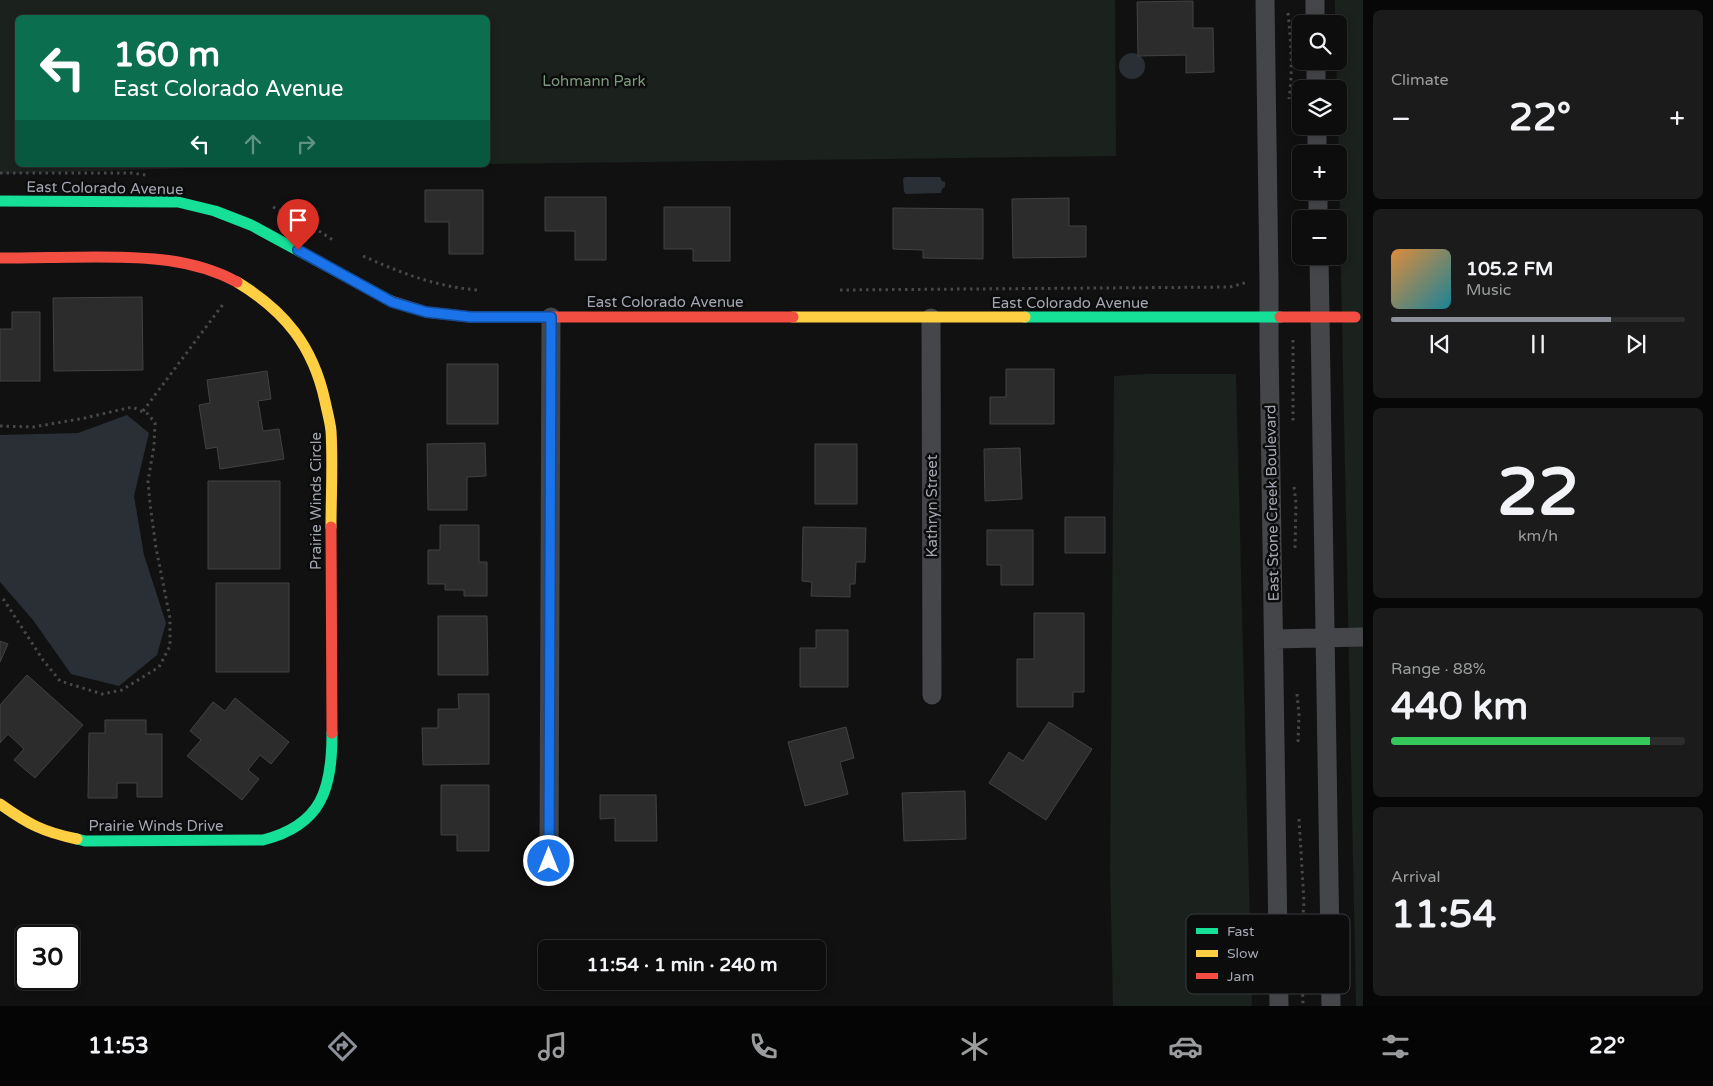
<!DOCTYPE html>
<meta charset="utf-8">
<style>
body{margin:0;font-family:"Varela Round",sans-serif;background:#1b1b1b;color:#f1f3f6;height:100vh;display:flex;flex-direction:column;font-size:19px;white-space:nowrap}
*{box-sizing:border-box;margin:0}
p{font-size:16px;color:#9a9c9d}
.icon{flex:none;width:28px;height:28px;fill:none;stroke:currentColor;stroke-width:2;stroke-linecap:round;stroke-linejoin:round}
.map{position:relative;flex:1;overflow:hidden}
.sheet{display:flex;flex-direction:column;gap:10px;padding:10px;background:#070707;width:350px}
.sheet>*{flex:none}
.hud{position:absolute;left:15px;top:15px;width:475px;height:152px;border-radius:8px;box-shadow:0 2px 8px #0003,0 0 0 1px #2d2d2e;background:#0b6e4f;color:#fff;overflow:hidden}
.fabs{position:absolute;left:1292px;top:15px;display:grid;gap:10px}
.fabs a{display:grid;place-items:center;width:55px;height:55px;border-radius:8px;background:#0d0d0d;box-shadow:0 2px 8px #0003,0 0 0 1px #2d2d2e;font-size:25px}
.speed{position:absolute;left:15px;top:925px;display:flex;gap:10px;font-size:25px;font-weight:700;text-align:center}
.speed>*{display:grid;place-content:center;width:65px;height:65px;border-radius:50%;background:#0d0d0d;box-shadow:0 2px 8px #0003,0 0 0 1px #2d2d2e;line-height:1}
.speed .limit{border:2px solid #111;border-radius:8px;background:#fff;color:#111}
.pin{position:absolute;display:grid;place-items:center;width:42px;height:42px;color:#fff;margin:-51px -21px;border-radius:50% 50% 50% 0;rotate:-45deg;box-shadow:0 0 5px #0007}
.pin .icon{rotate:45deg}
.me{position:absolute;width:55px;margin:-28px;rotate:0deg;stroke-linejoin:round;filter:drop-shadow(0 0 4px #0008)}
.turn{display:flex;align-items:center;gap:18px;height:105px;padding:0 15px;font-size:22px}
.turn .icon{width:65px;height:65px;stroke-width:2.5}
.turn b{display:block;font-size:35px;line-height:42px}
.lanes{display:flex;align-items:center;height:48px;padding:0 15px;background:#0003;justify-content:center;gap:25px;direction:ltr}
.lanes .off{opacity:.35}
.big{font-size:38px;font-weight:700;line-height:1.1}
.sheet .tile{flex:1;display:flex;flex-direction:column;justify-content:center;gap:8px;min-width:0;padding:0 18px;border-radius:8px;background:#1b1b1b}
.sheet .dial{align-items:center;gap:0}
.dial b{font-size:65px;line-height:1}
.song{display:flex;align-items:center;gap:15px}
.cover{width:60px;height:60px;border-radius:8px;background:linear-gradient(135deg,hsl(30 70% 55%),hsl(190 70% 35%))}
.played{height:5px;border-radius:2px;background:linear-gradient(90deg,#8c9099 75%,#2d2d2e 75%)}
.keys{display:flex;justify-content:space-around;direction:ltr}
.heat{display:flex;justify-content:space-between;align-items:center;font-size:28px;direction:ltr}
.charge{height:8px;border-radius:4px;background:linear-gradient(90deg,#34c759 88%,#2d2d2e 0)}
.trip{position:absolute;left:538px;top:940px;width:288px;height:50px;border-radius:8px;background:#0d0d0d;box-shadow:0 2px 8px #0003,0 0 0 1px #2d2d2e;font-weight:700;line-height:50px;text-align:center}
.tab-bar{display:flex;height:80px;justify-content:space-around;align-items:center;background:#050505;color:#9a9c9d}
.tab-bar .icon{width:35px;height:35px}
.tab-bar .selected{color:#8c9099}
.tab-bar b{font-size:22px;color:#f1f3f6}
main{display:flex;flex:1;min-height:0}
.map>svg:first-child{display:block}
.green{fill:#1b211c}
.water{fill:#292f35}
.building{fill:#2c2c2c;stroke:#414244}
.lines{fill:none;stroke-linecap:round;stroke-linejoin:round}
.path{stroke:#47484b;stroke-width:3;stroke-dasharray:2.5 4;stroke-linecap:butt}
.street{stroke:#45464a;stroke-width:19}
.fast{stroke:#16e098;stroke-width:11}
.slow{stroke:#ffcf43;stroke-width:11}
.jam{stroke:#f24e42;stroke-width:11}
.route-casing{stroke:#114b97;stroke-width:12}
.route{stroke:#1a73e8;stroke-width:9}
.labels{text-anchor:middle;stroke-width:5;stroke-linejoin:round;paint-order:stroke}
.park-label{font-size:15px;fill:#7c9a7f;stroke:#0c0c0d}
.street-label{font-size:15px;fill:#a3a7b1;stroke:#0c0c0d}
.key{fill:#0c0c0d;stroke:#393a3e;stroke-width:1}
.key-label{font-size:14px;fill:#a3a7b1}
</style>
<main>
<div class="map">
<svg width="1363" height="1006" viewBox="0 0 1363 1006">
<rect width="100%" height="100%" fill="#111"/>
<path class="green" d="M0,0H1115L1116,156L488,164V18H18V165H419L256,166L0,174Z
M1335,0H1363V1006H1356L1338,126L1339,89H1337L1336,61H1339V24H1335Z
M1148,374H1236L1252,1006H1113L1110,870L1114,376Z"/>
<path class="water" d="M1119 66a13 13 0 1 1 26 0a13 13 0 1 1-26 0Z
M905,177H940L942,181L945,182V187L942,189L941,193L906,194L904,192L903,179Z
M127,415L149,433L134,496L144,555L166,623L157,655L119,686L71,674L33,620L0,582V435L78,433Z"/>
<path class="building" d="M1193,1V28H1213L1214,72L1186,73V55L1138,56L1137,2Z
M425,190H483V254H449V222H425Z
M545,197H606V260H575V231H545Z
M1069,198V226H1086V257L1013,258L1012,199Z
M664,207H730V261H693V249H664Z
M893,208L983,209V259L923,258V250L893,249Z
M142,297L143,370L54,371L53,298Z
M12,312H40V381H0V329H12Z
M447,364H498V424H447Z
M1006,369H1054V424H990V397H1006Z
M267,371L271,399L258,401L263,431L279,429L284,459L220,469L217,447L206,449L199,405L210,403L207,380Z
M485,443L486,476L467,477V510H428L427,444Z
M815,444H857V504H815Z
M1020,448L1022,499L985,501L984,449Z
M208,481H280V569H208Z
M1065,517H1105V553H1065Z
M440,525H479V562H487V596H464V590H445V584H428V550H440Z
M803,527L866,528L865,562H856L855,584H850V597L811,596L812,582L802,581Z
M987,530H1033V585H1001V565H987Z
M216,583H289V672H216Z
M1034,613H1084V692H1073V707H1017V659H1034Z
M438,616H487L488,675H438Z
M816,630H848V687H800V648H816Z
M0,641L8,644L0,662Z
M27,675L83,725L35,778L14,760L24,749L8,734L0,743V705Z
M458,694H489V764L423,765L422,728H438V709H459Z
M235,698L289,742L271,764L260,755L248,770L259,779L242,800L187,756L201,740L190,731L213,702L225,711Z
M105,720H146V734H162V797H137V783H117V798H88L89,733H105Z
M1049,722L1092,749L1046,820L989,783L1009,752L1023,761Z
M846,727L854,758L840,762L848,794L805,806L788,742Z
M441,785H489V851H457V835H441Z
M965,791L966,839L904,841L902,793Z
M600,795H656L657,841H615V818L600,819Z"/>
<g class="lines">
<path class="path" d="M1288,13C1291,42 1293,70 1289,99
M0,173H132L146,175
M273,207L305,222L333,240
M363,256C401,273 437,287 478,290
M840,290L1230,287L1248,282
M1293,340V424
M143,411L224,303
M0,426L33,427L85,418L132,407L148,414L155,423L154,446L148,481L150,504L156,548L170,618V646L159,667L122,690L102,694L60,681L43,660L4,600L0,598
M1294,487L1296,503L1295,548
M1297,694L1299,715L1298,742
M1299,819L1304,902L1301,944L1303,1006"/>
<path class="street" d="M1265,0L1269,282V347L1279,1006
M1315,0V24
M1316,61V89
M1317,126V154
M1318,191V219
M1319,256L1331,1006
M931,318L932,695
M1275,639L1363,637
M549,861L551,317"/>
<path class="fast" d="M0,201L178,202L215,211L251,225L391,301
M1025,317H1280
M77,839L85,841L263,840C322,825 332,789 332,733"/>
<path class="slow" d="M237,282C285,311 313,346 325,401C327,411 330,421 331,431C333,463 331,495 331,527
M793,317H1025
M0,804C28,824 43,832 77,839"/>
<path class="jam" d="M0,258C32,258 64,257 96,257C145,257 193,258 237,282
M391,301L426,312L471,317H793
M1280,317H1355
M331,527L332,733"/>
</g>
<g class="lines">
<g class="route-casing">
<path id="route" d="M298,250L392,302L426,312L471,317H551L549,861"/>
</g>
<use href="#route" class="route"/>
</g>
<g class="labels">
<g class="park-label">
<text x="594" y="86">Lohmann Park</text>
</g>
<g class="street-label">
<text transform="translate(105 188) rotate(1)" y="5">East Colorado Avenue</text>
<text x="665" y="307">East Colorado Avenue</text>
<text x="1070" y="308">East Colorado Avenue</text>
<text transform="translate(316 501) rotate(-90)" y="5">Prairie Winds Circle</text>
<text transform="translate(1272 503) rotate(-91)" y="5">East Stone Creek Boulevard</text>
<text transform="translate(932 506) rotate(-90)" y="5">Kathryn Street</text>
<text x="156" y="831">Prairie Winds Drive</text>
</g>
</g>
<rect x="1186" y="914" width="164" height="80" rx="8" class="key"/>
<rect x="1196" y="928" width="22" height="6" fill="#16e098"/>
<rect x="1196" y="950" width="22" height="7" fill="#ffcf43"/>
<rect x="1196" y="973" width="22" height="6" fill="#f24e42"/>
<g class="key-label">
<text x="1227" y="936">Fast</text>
<text x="1227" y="958">Slow</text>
<text x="1227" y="981">Jam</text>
</g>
</svg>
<div class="fabs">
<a><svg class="icon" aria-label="search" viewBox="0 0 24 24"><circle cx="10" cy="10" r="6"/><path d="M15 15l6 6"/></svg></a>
<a><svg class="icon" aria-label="layers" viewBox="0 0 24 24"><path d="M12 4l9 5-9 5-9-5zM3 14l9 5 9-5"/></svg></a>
<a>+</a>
<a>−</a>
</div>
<div class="speed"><div class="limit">30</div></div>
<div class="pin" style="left:298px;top:250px;background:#d93025"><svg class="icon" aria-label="arrive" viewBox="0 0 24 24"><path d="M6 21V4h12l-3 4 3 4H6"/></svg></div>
<svg class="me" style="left:549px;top:861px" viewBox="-20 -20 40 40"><circle r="17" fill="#1a73e8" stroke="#fff" stroke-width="3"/><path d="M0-11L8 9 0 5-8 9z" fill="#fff"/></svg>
<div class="trip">11:54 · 1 min · 240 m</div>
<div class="hud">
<div class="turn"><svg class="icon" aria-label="left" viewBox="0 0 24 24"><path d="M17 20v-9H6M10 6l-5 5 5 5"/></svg><div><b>160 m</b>East Colorado Avenue</div></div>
<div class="lanes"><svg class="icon" aria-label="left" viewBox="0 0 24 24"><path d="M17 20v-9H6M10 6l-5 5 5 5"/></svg><svg class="icon off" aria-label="ahead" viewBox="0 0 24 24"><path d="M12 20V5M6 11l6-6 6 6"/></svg><svg class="icon off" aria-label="right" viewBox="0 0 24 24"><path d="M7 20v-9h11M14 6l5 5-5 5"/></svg></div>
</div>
</div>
<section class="sheet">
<div class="tile"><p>Climate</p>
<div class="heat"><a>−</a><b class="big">22°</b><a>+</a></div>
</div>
<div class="tile">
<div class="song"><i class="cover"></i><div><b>105.2 FM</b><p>Music</p></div></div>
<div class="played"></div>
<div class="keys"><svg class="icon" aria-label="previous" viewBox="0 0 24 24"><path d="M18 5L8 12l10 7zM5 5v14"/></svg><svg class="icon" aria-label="pause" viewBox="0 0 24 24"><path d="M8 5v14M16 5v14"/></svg><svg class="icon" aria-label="next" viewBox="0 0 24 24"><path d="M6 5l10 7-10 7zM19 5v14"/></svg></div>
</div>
<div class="tile dial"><b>22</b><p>km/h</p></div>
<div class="tile"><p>Range · 88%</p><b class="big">440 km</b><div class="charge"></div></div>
<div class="tile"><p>Arrival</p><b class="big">11:54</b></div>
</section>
</main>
<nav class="tab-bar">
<b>11:53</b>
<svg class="icon selected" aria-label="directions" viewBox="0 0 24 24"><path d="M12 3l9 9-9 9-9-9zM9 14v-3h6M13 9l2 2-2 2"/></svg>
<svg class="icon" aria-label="music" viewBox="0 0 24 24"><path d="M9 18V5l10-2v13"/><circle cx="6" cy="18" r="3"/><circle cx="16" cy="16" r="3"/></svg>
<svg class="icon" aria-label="phone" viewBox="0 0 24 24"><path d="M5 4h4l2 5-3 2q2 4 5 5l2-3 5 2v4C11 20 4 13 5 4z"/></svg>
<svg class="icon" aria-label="climate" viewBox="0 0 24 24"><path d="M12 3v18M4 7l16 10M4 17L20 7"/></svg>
<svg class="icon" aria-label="car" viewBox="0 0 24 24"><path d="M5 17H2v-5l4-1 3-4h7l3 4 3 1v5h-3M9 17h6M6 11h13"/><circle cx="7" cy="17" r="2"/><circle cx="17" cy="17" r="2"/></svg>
<svg class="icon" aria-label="filters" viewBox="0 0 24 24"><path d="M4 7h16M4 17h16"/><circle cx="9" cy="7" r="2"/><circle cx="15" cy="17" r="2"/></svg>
<b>22°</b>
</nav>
